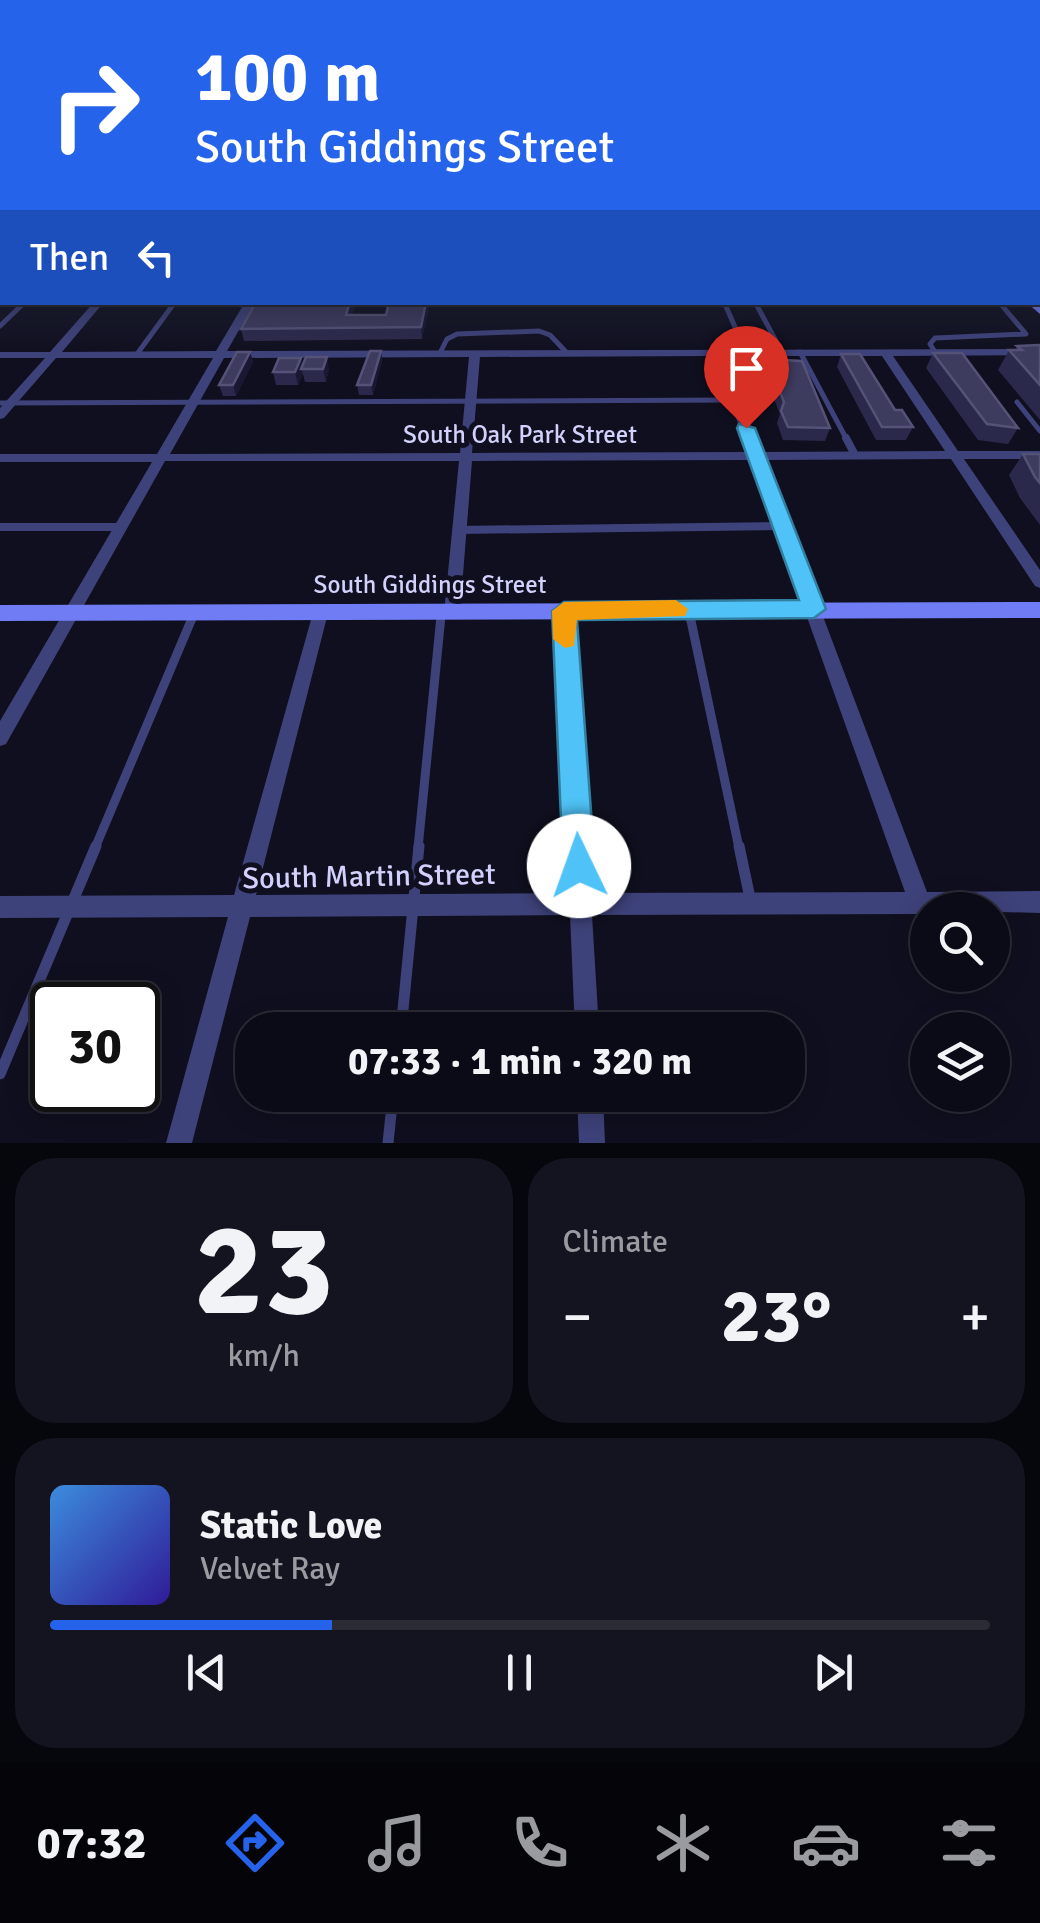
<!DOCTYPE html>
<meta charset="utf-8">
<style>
body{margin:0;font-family:Signika,sans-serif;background:#141420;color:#f1f3f6;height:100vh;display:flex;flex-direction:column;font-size:38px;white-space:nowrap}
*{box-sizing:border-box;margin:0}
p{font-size:32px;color:#9a9ba1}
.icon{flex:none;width:55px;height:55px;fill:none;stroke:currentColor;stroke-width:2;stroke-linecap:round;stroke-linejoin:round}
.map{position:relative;height:1143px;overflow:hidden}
.side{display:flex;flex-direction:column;gap:15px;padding:15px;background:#06060d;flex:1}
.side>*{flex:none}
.guide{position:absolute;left:0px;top:0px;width:1040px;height:305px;box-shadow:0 5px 25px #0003,0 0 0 2px #2b2b36;background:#2563eb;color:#fff;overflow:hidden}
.fabs{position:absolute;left:910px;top:892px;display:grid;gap:20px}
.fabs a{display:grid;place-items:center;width:100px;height:100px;border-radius:50%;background:#0b0b17;box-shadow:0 5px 25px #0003,0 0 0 2px #2b2b36;font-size:50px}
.speed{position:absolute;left:30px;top:982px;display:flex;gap:20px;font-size:50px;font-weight:700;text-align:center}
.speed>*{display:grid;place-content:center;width:130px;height:130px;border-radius:50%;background:#0b0b17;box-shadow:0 5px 25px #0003,0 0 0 2px #2b2b36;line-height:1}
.speed .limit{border:5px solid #111;border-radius:15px;background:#fff;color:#111}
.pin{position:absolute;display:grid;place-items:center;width:85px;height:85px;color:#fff;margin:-102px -42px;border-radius:50% 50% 50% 0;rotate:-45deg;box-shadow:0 0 10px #0007}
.pin .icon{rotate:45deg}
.me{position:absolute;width:110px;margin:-55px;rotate:357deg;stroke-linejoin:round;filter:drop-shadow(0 0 8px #0008)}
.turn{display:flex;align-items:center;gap:35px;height:210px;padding:0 30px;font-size:45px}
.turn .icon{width:130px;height:130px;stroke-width:2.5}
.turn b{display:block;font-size:70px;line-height:85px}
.then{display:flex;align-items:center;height:95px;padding:0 30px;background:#0003;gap:20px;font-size:38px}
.big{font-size:75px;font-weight:700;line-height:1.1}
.side .tile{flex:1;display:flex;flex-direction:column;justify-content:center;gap:15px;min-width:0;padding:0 35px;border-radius:40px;background:#141420}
.side .dial{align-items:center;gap:0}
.dial b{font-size:130px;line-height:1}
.song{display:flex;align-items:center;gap:30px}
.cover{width:120px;height:120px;border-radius:15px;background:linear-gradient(135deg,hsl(210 70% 55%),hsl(250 70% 35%))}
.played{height:10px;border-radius:5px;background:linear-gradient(90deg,#2563eb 30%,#2b2b36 30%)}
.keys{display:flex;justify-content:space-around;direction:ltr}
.heat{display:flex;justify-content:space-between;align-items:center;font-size:55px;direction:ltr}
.side .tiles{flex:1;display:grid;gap:15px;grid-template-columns:1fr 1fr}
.tile:last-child{grid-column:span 2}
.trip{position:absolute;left:235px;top:1012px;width:570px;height:100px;border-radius:40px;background:#0b0b17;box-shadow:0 5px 25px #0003,0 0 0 2px #2b2b36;font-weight:700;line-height:100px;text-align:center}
.dock{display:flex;height:160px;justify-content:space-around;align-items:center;background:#040409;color:#9a9ba1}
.dock .icon{width:70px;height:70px}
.dock .current{color:#2563eb}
.dock b{font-size:45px;color:#f1f3f6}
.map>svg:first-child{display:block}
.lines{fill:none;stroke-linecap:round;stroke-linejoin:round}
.lane-far3{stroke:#3e427a;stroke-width:5}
.lane-far2{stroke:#3e427a;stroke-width:8}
.lane-far1{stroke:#3e427a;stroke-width:9}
.lane{stroke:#3e427a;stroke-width:11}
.street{fill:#3e427a;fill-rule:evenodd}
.secondary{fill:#707cf3;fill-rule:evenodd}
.highway{stroke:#f056b2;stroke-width:28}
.wall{fill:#2b294b}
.shaded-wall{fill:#191732}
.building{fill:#3d3b5e;stroke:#545277;stroke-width:2.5}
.route{fill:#4fc3f7;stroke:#337fa1;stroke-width:2.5}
.slow{fill:#f59e0b}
.labels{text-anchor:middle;stroke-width:10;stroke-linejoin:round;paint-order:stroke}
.street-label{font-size:25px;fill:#d1d1fb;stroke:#0f0f1f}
.near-street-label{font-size:30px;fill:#d1d1fb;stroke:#0f0f1f}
</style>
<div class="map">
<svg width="1040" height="1143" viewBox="0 0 1040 1143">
<rect width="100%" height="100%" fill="#0f0f1f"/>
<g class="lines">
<path class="lane-far3" d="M724,302L746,352
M755,302L782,352
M0,326L25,302
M800,352L847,440
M935,352L930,344L935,338L1026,334L999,302
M440,353L447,339L457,334L539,331L550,335L567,353
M137,354L175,302
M1017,402L1040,431
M0,403L735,400"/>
<path class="lane-far2" d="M846,438L855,455
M0,527H122
M458,530L783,526
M689,613L690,619
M192,619L194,613
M440,619L441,613"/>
<path class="lane-far1" d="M690,616L739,848
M95,848L193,616
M418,848L441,616"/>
<path class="lane" d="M739,846L750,898
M401,1030L419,846
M0,1074L96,846
M388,1143L393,1095"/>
<path class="street" d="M1038,197H1040V203H1038Z
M0,278H2V284H0Z
M94,302H104L62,352L216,351L245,302H255L227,351L1040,349V355L893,356L958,451H1040V459H964L1040,570V588L1035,586L951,459L764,460L927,892L1040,891V913L928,910V913L920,914L592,915L599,1030H575L570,915L250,917L192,1143H166L228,917L0,918V896L234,895L314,609H326L328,613L256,895L569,893L556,611L558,607H570L572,611L590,893L905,892L751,460L472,461L460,613L458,617H446L444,613L459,461H165L6,744L0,746V721L152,462H0V454H157L213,358H56L4,418L0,419V408L45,358H0V352H50ZM714,356L748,452L472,453L480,357ZM725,356H882L945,451L761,452ZM469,357L460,453L170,454L224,358Z
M577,1095H603L605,1143H579Z"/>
<path class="secondary" d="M1038,300L1040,303V314L1026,302Z
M1040,602V618L0,621V605Z"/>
<path class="highway" d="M0,217L2,215"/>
</g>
<path class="wall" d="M256,302H357L352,315H386L430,302L422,339L244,341L241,329Z
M1040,345V420L998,370L1009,350H1015L1017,346Z
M381,351L382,361L373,395H359L357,385Z
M250,352L253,362L236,396H223L219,385Z
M755,352L830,428L825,441L783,440L777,423L780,414L765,377L757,376L752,364Z
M933,353L1018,428L1008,444L978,440L926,368Z
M841,354L913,427L906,440H876L837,367Z
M301,358L303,366L329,369L326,382H305L303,374L298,385H276L273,372Z
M1023,454H1040V525L1020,498L1009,475Z"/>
<path class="shaded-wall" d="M350,302H357L348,327L346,315Z
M426,302H430L422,339L421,327Z
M381,351L382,361L373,395L371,385Z
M250,352L253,362L236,396L233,385Z
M327,357L329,369L326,382L323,369Z
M301,358L304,369H301L303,374L298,385L295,372Z"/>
<path class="building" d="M256,302H350L346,315H386L389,302H426L421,327L241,329Z
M1040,345V385L1009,350H1022L1017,346Z
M370,351H381L371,385H357Z
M237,352H250L233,385H219Z
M755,352H775L783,360L802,361L830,428L788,427L781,411L784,402L769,364H760Z
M933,353H962L1018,428L987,424Z
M841,354H860L895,410H902L913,427H882Z
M306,357H327L323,369H301Z
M279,358H301L295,372H273Z
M1023,454H1040V483L1035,477Z"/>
<linearGradient id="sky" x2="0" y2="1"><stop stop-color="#080811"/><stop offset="0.55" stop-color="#31374d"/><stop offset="1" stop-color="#31374d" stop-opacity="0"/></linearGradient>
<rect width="1040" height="353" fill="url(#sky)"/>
<path class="route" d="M739,424L755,428L826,609L814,618L577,620L595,866L590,877L579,881L568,877L563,866L552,611L564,602L799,600L737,428Z"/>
<path class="slow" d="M676,600L688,609L685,616L577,620L574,646L565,648L553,639L552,611L564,602Z"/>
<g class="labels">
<g class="street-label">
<text x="520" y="443">South Oak Park Street</text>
<text x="430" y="593">South Giddings Street</text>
</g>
<g class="near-street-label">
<text transform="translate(369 876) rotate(-1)" y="10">South Martin Street</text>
</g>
</g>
</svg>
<div class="fabs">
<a><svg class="icon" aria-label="search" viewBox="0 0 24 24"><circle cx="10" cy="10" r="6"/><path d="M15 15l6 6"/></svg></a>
<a><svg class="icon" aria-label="layers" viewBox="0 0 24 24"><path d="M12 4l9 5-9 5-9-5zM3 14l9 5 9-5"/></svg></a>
</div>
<div class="speed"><div class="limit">30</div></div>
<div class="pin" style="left:746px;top:428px;background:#d93025"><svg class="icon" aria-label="arrive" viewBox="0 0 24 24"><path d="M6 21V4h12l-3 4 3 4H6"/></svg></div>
<svg class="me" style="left:579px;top:866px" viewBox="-20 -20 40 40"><circle r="19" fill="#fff"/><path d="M0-13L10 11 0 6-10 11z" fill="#4fc3f7"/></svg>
<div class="trip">07:33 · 1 min · 320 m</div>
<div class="guide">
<div class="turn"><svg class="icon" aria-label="right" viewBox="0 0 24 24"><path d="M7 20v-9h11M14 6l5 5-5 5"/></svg><div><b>100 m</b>South Giddings Street</div></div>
<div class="then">Then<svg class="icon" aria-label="left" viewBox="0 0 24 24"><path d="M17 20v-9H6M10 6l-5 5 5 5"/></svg></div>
</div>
</div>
<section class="side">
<div class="tiles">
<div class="tile dial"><b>23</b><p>km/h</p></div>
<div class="tile"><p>Climate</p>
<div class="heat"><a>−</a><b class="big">23°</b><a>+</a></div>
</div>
<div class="tile">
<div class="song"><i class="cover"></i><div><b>Static Love</b><p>Velvet Ray</p></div></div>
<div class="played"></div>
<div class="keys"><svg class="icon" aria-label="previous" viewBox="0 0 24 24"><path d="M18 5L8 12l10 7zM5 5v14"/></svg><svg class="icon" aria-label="pause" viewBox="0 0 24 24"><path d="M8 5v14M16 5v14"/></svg><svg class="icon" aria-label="next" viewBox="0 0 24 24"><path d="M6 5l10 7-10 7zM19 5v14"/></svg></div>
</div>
</div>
</section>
<nav class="dock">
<b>07:32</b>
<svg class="icon current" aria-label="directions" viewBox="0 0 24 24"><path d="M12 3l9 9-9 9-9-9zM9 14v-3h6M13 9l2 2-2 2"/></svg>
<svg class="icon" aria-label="music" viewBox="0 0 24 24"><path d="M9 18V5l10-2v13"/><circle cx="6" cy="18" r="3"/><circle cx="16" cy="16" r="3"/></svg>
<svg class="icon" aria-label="phone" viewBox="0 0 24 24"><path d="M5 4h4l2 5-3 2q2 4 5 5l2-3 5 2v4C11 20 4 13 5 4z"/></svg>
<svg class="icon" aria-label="climate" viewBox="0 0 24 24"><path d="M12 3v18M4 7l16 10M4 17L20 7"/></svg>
<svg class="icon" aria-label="car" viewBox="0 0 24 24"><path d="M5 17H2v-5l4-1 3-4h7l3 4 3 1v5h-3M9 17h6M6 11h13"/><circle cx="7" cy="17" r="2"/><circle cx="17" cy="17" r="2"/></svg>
<svg class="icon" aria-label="filters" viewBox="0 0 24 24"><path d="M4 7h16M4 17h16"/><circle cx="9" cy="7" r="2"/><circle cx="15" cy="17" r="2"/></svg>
</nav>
